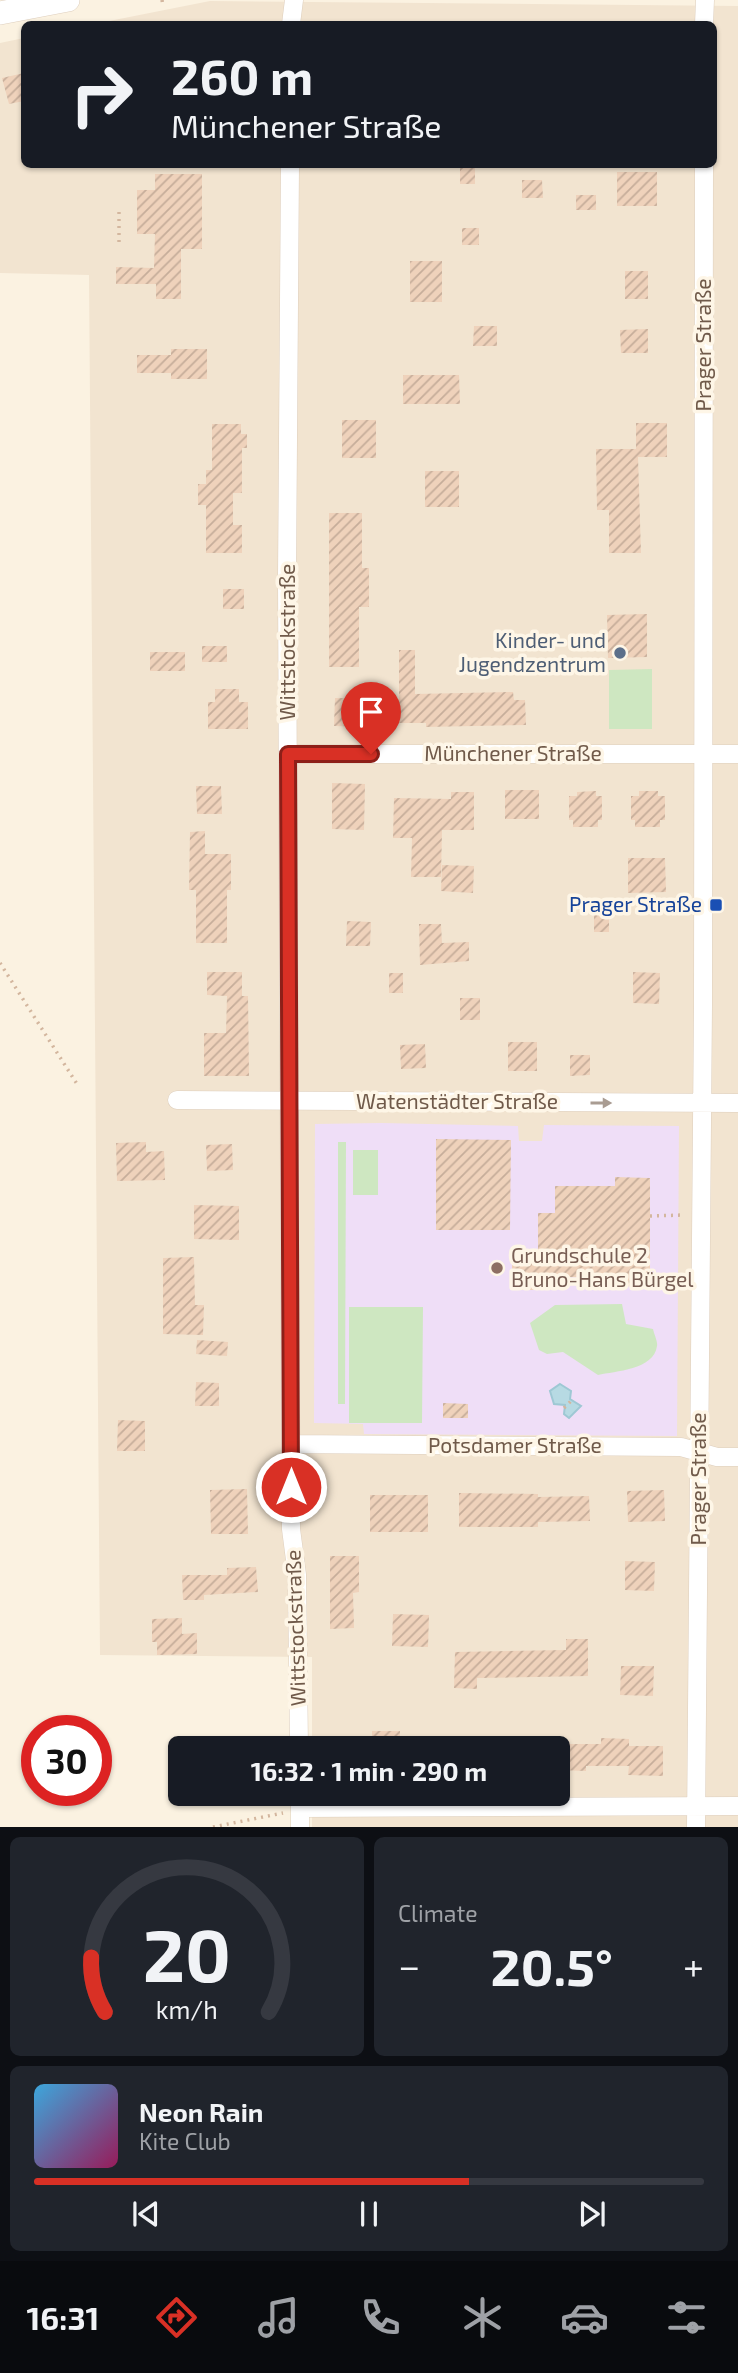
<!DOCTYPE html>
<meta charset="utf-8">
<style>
body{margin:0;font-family:"Exo 2",sans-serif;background:#20242c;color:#f1f3f6;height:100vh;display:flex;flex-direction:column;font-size:26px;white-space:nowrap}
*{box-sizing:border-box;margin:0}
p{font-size:23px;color:#9ea1a6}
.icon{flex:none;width:38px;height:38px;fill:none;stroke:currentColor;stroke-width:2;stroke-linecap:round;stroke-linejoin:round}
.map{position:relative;height:1827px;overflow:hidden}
.sheet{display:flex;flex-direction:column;gap:10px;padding:10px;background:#0d0f14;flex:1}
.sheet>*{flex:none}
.top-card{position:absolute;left:21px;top:21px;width:696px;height:147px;border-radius:10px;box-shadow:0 2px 5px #0004;background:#171b24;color:#f1f3f6;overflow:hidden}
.speed{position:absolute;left:21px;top:1715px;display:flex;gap:14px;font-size:35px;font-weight:700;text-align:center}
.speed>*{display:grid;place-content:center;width:91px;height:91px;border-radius:50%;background:#171b24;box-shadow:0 2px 5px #0004;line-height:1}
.speed .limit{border:10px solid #d22;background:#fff;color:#111}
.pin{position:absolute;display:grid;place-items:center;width:60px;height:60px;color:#fff;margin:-72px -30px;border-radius:50% 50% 50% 0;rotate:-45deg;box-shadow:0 0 7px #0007}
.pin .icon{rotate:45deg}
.me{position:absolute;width:77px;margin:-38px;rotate:0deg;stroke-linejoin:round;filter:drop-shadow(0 0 5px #0008)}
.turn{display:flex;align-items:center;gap:24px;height:147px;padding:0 35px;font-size:32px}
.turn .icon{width:91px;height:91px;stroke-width:2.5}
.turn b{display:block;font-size:49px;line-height:60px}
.big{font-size:52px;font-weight:700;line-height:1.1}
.sheet .card{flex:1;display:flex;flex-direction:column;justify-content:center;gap:10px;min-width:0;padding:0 24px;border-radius:10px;background:#20242c}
.sheet .dial{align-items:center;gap:0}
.dial svg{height:182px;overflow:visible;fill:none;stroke:#363941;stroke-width:7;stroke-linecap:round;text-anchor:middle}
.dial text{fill:#f1f3f6;stroke:none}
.song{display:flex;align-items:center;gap:21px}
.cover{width:84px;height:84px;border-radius:10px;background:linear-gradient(135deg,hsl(200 70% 55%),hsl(330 70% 35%))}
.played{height:7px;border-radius:4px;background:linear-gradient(90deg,#d93025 65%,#363941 65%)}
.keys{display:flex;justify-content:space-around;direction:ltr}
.heat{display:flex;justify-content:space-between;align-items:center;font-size:38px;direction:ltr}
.sheet .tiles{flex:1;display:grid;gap:10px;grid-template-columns:1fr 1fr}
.card:last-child{grid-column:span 2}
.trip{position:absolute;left:168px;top:1736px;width:402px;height:70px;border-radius:10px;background:#171b24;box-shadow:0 2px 5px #0004;font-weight:700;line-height:70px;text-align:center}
.tab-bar{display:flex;height:112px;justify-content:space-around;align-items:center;background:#090b0e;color:#9ea1a6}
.tab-bar .icon{width:49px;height:49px}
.tab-bar .selected{color:#d93025}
.tab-bar b{font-size:32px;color:#f1f3f6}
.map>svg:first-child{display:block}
.residential{fill:#f2e4d0}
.education{fill:#efdef7}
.park{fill:#cee7c1}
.water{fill:#b7dae3;stroke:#9ec8d4;stroke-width:2}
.building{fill:url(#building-hatch)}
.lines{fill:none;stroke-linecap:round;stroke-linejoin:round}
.minor-casing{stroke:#decfbe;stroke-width:19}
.tertiary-casing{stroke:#decfbe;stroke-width:24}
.path{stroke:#d3b69e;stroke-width:3.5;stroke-dasharray:2 5;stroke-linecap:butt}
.minor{stroke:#fff;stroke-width:18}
.tertiary{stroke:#fff;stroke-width:23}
.oneway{fill:#a99c92}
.route-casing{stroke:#8d1f18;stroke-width:18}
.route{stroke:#d93025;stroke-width:12}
.service-dot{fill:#5c6f8a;stroke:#fef6e7;stroke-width:2.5}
.transit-dot{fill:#1a4fb4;stroke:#fef6e7;stroke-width:2.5}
.education-dot{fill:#8d6e63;stroke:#fef6e7;stroke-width:2.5}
.labels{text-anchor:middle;stroke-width:7;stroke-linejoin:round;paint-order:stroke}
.street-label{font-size:21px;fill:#705a4a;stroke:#fef6e7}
.service-label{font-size:21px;fill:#4e5e75;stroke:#fef6e7;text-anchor:end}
.transit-label{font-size:21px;fill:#164399;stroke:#fef6e7;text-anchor:end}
.education-label{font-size:21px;fill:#785e54;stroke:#fef6e7;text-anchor:start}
</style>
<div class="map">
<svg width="738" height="1827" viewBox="0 0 738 1827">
<defs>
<pattern id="building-hatch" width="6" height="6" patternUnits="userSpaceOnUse" patternTransform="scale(1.75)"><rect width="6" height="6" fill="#efd2bb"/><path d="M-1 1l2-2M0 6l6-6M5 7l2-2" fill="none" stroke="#c6ad9a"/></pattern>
</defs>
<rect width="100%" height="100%" fill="#fbf2e1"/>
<path class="residential" d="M210,1L738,6V1827H312V1794H558V1748H312V1657L100,1655L89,275L0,273V43L24,38V164H714V24H94Z"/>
<path class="education" d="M381,1123L518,1126L519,1141H542L544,1125L679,1126L677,1436L364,1434L363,1424L314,1423L315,1124Z"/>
<path class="park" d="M652,669V729H609V670Z
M338,1142H346L345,1404H338Z
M353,1150H378V1195H353Z
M622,1304L626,1324L653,1329C654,1334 658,1342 657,1346C654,1370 615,1371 598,1375L563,1352L547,1354L539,1350L530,1323L555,1305Z
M349,1307H423L422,1423H349Z"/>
<path class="water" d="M560,1384L571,1391L570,1399L581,1406L569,1418L564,1414L565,1405L554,1404L550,1391Z"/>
<path class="building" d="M24,73V101L9,104L2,78Z
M460,166H475V184H460Z
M617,172H657V206H617Z
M155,174H202V249H181V299H156V284H116V267L154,268L155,234H137V190H155Z
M522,180H542L543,198H522Z
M576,195H596V210H576Z
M462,228H479V245H462Z
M410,261H442V302H410Z
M625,271H648V299H625Z
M474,326H497V346H473Z
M648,329V353H621L620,330Z
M171,349H207V379H171V373H137V355H171Z
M403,375H459L460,404H403Z
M342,420H376V458H342Z
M636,423H667V457H638L641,553H609V510H597L596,449H636Z
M212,424H241V434H247V448H242V493H233V525H242V553H206V505H198V484H206V470H212Z
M425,471H459V507H425Z
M329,513H362V568H369V607H359V667H329Z
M223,589H244V609H223Z
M647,614V657L608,658L607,615Z
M202,646H227V662H202Z
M399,650H415V694L513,692L514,700H525L526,725L426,727V723H377V727L334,726L335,698L399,699Z
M150,652H185V671H150Z
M215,689H239V702H248V729H208V702H215Z
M332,783L365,784L364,830L332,829Z
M196,786H221L222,814H197Z
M505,790H539V819H505Z
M596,791V796H602V820H598V827H573V820H569V796H577V792Z
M639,791H658V796H665V820H660V827H635V820H631V796H639Z
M451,792H474V830H442L441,877H411L412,838H393L394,798L451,799Z
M205,831V854H231V890H227V943H196V890H189L190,832Z
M628,858H665L666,892L628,893Z
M442,865L474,866L473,893L441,891Z
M594,901H609V932H594Z
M347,921L371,922L370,946H346Z
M419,924H441L442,943L469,942V961L420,965Z
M207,972H242V996H248L249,1076H204V1033H226L227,996L207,995Z
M633,972L660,973L659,1004L633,1003Z
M389,973H403V993H389Z
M460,998H480V1020H460Z
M508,1042H537V1071H508Z
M425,1044L426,1068L401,1069L400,1045Z
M570,1055H590V1075L570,1076Z
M436,1139L511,1140L510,1230H436Z
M146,1142V1152L164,1151L165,1180L117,1181L116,1143Z
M232,1144L233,1170L207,1171L206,1145Z
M615,1177L650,1178V1287L615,1286V1278L558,1277L557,1290H512V1252H538V1213H555V1186H615Z
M194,1205L239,1206V1240L194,1239Z
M194,1257L195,1305H204L203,1335L163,1334V1258Z
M197,1340L228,1342L227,1356L196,1354Z
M196,1382L219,1383V1406H195Z
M443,1403L468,1404V1418H443Z
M118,1420L145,1421V1451H117Z
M247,1489L248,1534H211L210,1490Z
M664,1490L665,1521L628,1522L627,1491Z
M459,1493L538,1494V1497L589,1496L590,1521L538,1522V1527H459Z
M370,1495H428V1532H370Z
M330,1556H359V1592L353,1593L354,1628L330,1629Z
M625,1561L655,1562L654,1591L625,1590Z
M256,1567L258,1592L204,1595V1600H183L182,1575H227V1568Z
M393,1614L429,1615L428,1647L392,1646Z
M182,1618V1634L197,1633V1654L157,1655V1642H152V1619Z
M566,1639H588V1676L477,1678V1689L454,1688L455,1652L566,1650Z
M621,1666H654L653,1696L620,1695Z
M372,1731H400V1748H372Z
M601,1738L629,1739V1746H663V1776L628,1775L629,1766H586V1771L558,1770V1744H601Z"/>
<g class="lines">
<g class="minor-casing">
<path id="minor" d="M291,24L294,0
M704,24L705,0
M290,164L287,578L291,1529L297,1575L299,1748
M288,754H738
M177,1100L738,1103
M291,1444L681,1447L717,1457H738
M300,1794V1827
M300,1808L738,1806
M696,1827L703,1005L704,164"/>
</g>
<g class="tertiary-casing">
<path id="tertiary" d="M0,13L68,0"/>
</g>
<path class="path" d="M162,0L163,6
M119,212V247
M0,963L77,1084
M650,1216L684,1215
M564,1408L573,1399
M213,1827L283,1813"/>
<use href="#minor" class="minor"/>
<use href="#tertiary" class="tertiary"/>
</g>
<defs><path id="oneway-solid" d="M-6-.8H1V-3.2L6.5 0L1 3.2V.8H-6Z" transform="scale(1.75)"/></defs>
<use class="oneway" href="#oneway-solid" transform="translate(601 1103)"/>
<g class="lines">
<g class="route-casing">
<path id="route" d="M291,1487L288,754H371"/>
</g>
<use href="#route" class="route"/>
</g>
<circle class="service-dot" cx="620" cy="653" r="7"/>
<rect class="transit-dot" x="709" y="898" width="14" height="14" rx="3.5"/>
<circle class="education-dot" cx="497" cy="1268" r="7"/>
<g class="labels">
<g class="street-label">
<text transform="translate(704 345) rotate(-90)" y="7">Prager Straße</text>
<text transform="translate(288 642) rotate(-90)" y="7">Wittstockstraße</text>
<text x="513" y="761">Münchener Straße</text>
<text x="457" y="1109">Watenstädter Straße</text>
<text x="515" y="1453">Potsdamer Straße</text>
<text transform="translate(699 1479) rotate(-90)" y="7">Prager Straße</text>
<text transform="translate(296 1628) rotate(-92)" y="7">Wittstockstraße</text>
</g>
<g class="service-label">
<text x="606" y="648">Kinder- und<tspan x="606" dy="24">Jugendzentrum</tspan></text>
</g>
<g class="transit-label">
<text x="702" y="912">Prager Straße</text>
</g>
<g class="education-label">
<text x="511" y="1263">Grundschule 2<tspan x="511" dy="24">Bruno-Hans Bürgel</tspan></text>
</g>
</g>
</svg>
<div class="speed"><div class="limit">30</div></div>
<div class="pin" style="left:371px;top:754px;background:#d93025"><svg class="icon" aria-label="arrive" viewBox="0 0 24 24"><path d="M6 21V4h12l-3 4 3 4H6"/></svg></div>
<svg class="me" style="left:291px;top:1487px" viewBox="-20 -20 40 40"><circle r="17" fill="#d93025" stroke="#fff" stroke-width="3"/><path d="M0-11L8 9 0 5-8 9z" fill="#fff"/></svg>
<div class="trip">16:32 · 1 min · 290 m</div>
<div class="top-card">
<div class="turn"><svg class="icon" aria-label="right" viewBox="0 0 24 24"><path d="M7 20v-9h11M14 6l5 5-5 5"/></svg><div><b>260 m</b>Münchener Straße</div></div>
</div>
</div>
<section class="sheet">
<div class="tiles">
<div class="card dial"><svg viewBox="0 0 100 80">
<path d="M14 69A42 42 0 1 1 86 69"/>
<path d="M14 69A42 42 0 0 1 8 45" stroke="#d93025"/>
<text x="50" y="56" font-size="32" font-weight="700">20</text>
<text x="50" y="72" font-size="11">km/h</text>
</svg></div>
<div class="card"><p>Climate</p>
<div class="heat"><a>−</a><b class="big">20.5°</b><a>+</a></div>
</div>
<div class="card">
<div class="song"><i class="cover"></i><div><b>Neon Rain</b><p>Kite Club</p></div></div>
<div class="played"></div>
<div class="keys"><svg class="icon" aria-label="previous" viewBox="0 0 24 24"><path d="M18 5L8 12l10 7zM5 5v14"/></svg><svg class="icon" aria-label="pause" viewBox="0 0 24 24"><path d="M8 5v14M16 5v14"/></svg><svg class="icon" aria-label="next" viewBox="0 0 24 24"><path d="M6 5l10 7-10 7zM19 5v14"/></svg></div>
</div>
</div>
</section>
<nav class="tab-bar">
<b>16:31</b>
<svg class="icon selected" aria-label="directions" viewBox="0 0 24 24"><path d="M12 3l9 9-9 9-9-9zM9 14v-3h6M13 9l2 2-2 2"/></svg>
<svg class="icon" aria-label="music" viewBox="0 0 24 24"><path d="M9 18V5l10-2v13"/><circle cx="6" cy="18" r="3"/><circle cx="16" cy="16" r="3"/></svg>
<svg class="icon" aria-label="phone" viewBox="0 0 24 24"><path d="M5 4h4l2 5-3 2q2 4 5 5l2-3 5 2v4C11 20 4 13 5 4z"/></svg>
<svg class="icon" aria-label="climate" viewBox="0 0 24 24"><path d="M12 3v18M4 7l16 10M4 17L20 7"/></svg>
<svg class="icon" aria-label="car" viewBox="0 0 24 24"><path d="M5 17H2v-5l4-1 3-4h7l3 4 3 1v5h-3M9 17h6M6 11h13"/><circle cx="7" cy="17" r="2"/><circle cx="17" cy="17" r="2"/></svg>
<svg class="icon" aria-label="filters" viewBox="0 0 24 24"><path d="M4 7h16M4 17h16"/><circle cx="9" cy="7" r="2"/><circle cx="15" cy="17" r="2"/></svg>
</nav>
